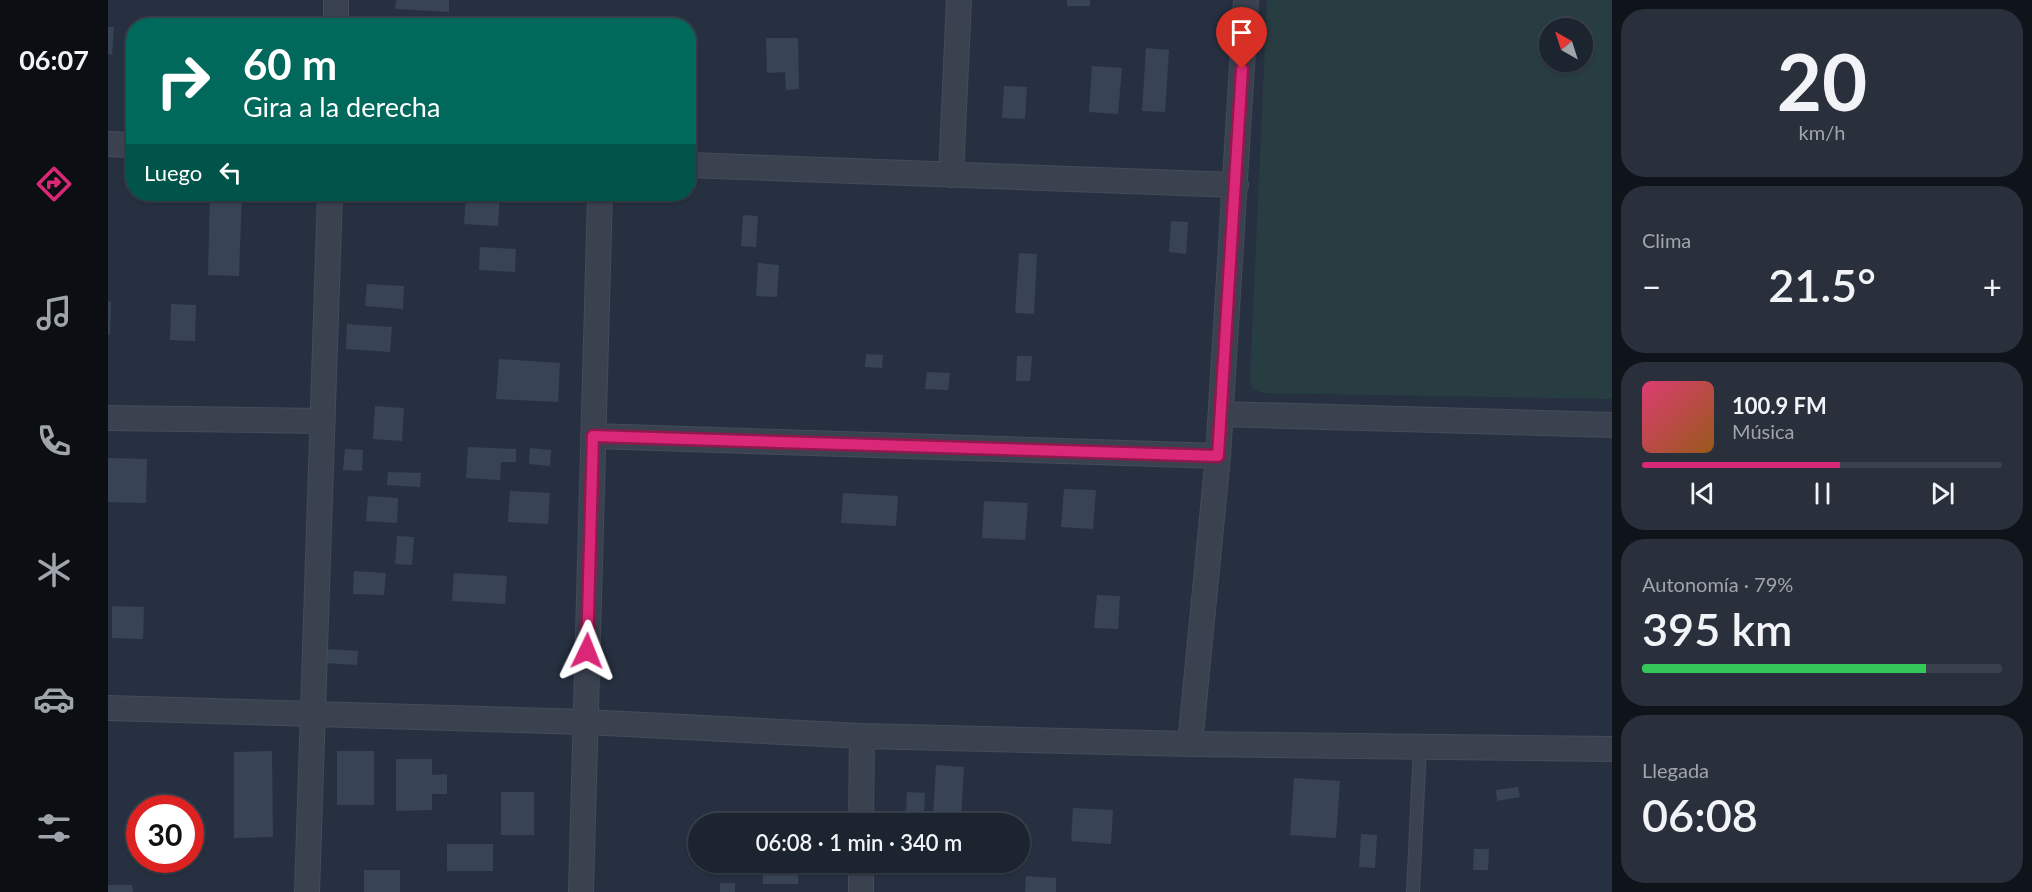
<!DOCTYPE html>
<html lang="es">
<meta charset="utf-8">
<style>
body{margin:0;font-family:Lato,sans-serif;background:#29303c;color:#f1f3f6;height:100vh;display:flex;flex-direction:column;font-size:22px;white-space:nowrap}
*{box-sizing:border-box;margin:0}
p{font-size:20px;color:#a0a4ab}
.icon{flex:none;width:33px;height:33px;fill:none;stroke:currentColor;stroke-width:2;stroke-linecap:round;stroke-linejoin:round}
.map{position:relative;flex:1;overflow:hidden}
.panel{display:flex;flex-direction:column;gap:9px;padding:9px;background:#0f141a;width:420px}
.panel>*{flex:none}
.guide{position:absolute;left:18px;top:18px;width:570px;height:183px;border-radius:24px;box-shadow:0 2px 4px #0004,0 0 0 2px #3a414c;background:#00695c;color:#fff;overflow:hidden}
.needle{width:39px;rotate:321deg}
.fabs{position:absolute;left:1431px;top:18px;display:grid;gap:12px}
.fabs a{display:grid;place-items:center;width:54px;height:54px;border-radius:50%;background:#1c2430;box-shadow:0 2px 4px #0004,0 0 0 2px #3a414c;font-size:30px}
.speed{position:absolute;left:18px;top:795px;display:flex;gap:12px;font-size:30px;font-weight:700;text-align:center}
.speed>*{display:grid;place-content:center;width:78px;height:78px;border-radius:50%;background:#1c2430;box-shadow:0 2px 4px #0004,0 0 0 2px #3a414c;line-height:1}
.speed .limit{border:9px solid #d22;background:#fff;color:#111}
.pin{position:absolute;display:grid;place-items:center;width:51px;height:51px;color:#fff;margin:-62px -26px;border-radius:50% 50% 50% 0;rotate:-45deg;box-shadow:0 0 6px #0007}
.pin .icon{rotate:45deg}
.me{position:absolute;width:66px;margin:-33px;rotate:2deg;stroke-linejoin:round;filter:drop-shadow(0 0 4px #0008)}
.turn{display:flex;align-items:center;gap:21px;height:126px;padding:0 18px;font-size:27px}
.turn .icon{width:78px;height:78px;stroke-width:2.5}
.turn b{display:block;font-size:42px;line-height:51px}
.then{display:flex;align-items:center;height:57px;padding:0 18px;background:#0003;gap:12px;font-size:22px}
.big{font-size:45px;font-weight:600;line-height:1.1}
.panel .widget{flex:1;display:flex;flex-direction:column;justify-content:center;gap:9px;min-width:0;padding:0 21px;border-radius:24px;background:#29303c}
.panel .dial{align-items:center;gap:0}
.dial b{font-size:78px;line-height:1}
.song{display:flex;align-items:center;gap:18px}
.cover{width:72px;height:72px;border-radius:9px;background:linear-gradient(135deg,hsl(340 70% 55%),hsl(30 70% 35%))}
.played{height:6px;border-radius:3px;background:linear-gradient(90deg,#db2777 55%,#3a414c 55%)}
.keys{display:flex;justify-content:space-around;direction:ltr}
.heat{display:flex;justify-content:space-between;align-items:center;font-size:33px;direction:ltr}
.charge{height:9px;border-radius:4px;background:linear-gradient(90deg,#34c759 79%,#3a414c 0)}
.trip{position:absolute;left:580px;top:813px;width:342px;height:60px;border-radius:30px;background:#1c2430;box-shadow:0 2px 4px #0004,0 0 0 2px #3a414c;font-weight:600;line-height:60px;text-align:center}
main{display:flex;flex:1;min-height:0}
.dock{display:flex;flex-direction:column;width:108px;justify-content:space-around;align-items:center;background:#0b0e13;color:#a0a4ab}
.dock .icon{width:42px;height:42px}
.dock .current{color:#db2777}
.dock b{font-size:27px;color:#f1f3f6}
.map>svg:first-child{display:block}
.green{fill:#283d41;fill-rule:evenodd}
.building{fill:#384456}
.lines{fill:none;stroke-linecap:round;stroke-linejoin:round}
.lane-casing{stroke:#444b59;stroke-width:14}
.street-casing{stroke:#444b59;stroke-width:26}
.lane{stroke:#3a4250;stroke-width:12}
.street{stroke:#3a4250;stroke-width:24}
.route-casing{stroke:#8e194d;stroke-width:15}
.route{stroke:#db2777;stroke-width:10}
</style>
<main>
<nav class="dock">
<b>06:07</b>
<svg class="icon current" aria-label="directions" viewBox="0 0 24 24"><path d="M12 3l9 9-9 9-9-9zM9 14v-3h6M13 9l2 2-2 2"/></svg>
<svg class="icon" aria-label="music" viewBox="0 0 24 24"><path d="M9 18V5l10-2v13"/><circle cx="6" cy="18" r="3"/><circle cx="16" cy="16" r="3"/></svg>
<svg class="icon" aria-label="phone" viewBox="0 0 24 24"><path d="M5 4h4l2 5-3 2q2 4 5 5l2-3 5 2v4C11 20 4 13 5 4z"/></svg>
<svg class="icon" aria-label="climate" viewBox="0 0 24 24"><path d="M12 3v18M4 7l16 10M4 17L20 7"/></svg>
<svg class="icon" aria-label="car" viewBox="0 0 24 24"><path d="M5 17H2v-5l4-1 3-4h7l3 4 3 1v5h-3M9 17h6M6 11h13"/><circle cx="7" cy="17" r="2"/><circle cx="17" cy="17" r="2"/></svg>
<svg class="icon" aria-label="filters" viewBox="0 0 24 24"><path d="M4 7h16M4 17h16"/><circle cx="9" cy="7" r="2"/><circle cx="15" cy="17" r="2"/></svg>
</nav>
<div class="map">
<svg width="1504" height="892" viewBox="0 0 1504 892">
<rect width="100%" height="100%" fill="#263040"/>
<path class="green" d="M1159,0H1504V399L1154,393L1145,389L1142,380ZM1442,28H1474V62H1442Z"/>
<path class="building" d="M288,0H341V12L287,9Z
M959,0H982V6H959Z
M0,27H6L4,55L0,54Z
M658,38H690L691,89L678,90L677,72L659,73Z
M1038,48L1061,50L1057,112L1034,111Z
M984,66L1014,68L1010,114L981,112Z
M896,86L919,87L917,119L894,118Z
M102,194H134L131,276L100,275Z
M358,194H392L390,226L356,224Z
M635,215L650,216L648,247L633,246Z
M1063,221L1080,222L1078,254L1061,252Z
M372,247L408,249L407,272L371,270Z
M911,253L929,254L926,314L907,313Z
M650,263L671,265L669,297L648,296Z
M259,284L296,286L295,309L257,306Z
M0,301L3,302L2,335H0Z
M63,304L88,305L87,341L62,340Z
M239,324L284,327L282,352L238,349Z
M758,354L775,355L774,368L757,367Z
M909,356H924L922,381H908Z
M391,359L452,363L450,402L388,399Z
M819,372L842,373L840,390L817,389Z
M267,406L296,408L294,441L265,439Z
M360,447L408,449V462H393L392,480L358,478Z
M422,448L443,450L442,466L421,464Z
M237,449L255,450L254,471L235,470Z
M0,458L39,459L38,503L0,502Z
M280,472L313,473L312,487L279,485Z
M956,489L988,490L985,529L953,527Z
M402,491L442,493L440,524L400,522Z
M735,493L790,496L788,526L733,523Z
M260,496L290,498L289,523L258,521Z
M876,501L920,503L917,540L874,538Z
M289,536L306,537L304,565L287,564Z
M246,571L278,573L276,595L245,594Z
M346,573L399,576L397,604L344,601Z
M989,595L1012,596L1010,629L986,628Z
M4,606L36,607L35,639L4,638Z
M218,649L250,651L249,665L217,663Z
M164,751L165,837L126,838V752Z
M229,751H266V805H229Z
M288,759H324V775L339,774V794H324V810L288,811Z
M828,765L856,767L853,819L825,817Z
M1186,778L1232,781L1228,838L1182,835Z
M1410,787L1412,797L1389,801L1388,790Z
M393,792H426V835H393Z
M799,792L817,793L816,813L798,812Z
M965,808L1005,810L1003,844L963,841Z
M1253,834L1269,835L1267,868L1251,867Z
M339,844H385V871H339Z
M1366,849H1381L1380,870H1365Z
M655,862H690V884H655Z
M781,862H794V871H781Z
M256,870H292V892H256Z
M918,876L948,878V892H917Z
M612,883H627V892H612Z
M0,885H24L25,892H0Z"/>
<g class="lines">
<g class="lane-casing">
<path id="lane" d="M1305,892L1312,747"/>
</g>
<g class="street-casing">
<path id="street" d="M228,26V0
M0,144L26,145
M580,165L1128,185
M843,175L851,0
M1113,414L1504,425
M0,418L214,421
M485,436L1110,456
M0,708L477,722L754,736L1082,744L1504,749
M1082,744L1110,456L1138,0
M753,824L754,736
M199,892L222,194
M473,892L492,194
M753,892V862"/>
</g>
<use href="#lane" class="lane"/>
<use href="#street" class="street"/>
</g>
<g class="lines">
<g class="route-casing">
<path id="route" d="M479,651L485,436L1110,456L1134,69"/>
</g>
<use href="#route" class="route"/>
</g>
</svg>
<div class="fabs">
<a><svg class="needle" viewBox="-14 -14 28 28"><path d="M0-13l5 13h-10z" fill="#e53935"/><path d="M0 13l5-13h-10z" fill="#a0a4ab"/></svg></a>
</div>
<div class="speed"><div class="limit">30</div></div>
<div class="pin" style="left:1134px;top:69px;background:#d93025"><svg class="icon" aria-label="arrive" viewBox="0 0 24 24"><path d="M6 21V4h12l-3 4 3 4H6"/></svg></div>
<svg class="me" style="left:479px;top:651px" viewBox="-20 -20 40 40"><path d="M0-17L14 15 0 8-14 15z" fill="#db2777" stroke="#fff" stroke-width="4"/></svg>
<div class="trip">06:08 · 1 min · 340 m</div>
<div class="guide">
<div class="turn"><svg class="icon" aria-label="right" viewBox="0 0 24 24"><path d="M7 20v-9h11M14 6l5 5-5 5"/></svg><div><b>60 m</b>Gira a la derecha</div></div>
<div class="then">Luego<svg class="icon" aria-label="left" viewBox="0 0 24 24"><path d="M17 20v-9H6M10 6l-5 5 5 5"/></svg></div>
</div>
</div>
<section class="panel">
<div class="widget dial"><b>20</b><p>km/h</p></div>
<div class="widget"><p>Clima</p>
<div class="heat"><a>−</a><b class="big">21.5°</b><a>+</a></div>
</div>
<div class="widget">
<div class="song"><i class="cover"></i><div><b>100.9 FM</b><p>Música</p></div></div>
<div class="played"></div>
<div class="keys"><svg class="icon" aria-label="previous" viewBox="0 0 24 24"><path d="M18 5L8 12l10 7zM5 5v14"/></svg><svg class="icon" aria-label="pause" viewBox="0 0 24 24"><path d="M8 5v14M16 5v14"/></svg><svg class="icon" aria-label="next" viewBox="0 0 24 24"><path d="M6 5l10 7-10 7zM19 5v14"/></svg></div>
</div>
<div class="widget"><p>Autonomía · 79%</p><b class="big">395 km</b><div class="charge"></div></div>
<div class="widget"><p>Llegada</p><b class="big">06:08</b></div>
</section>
</main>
